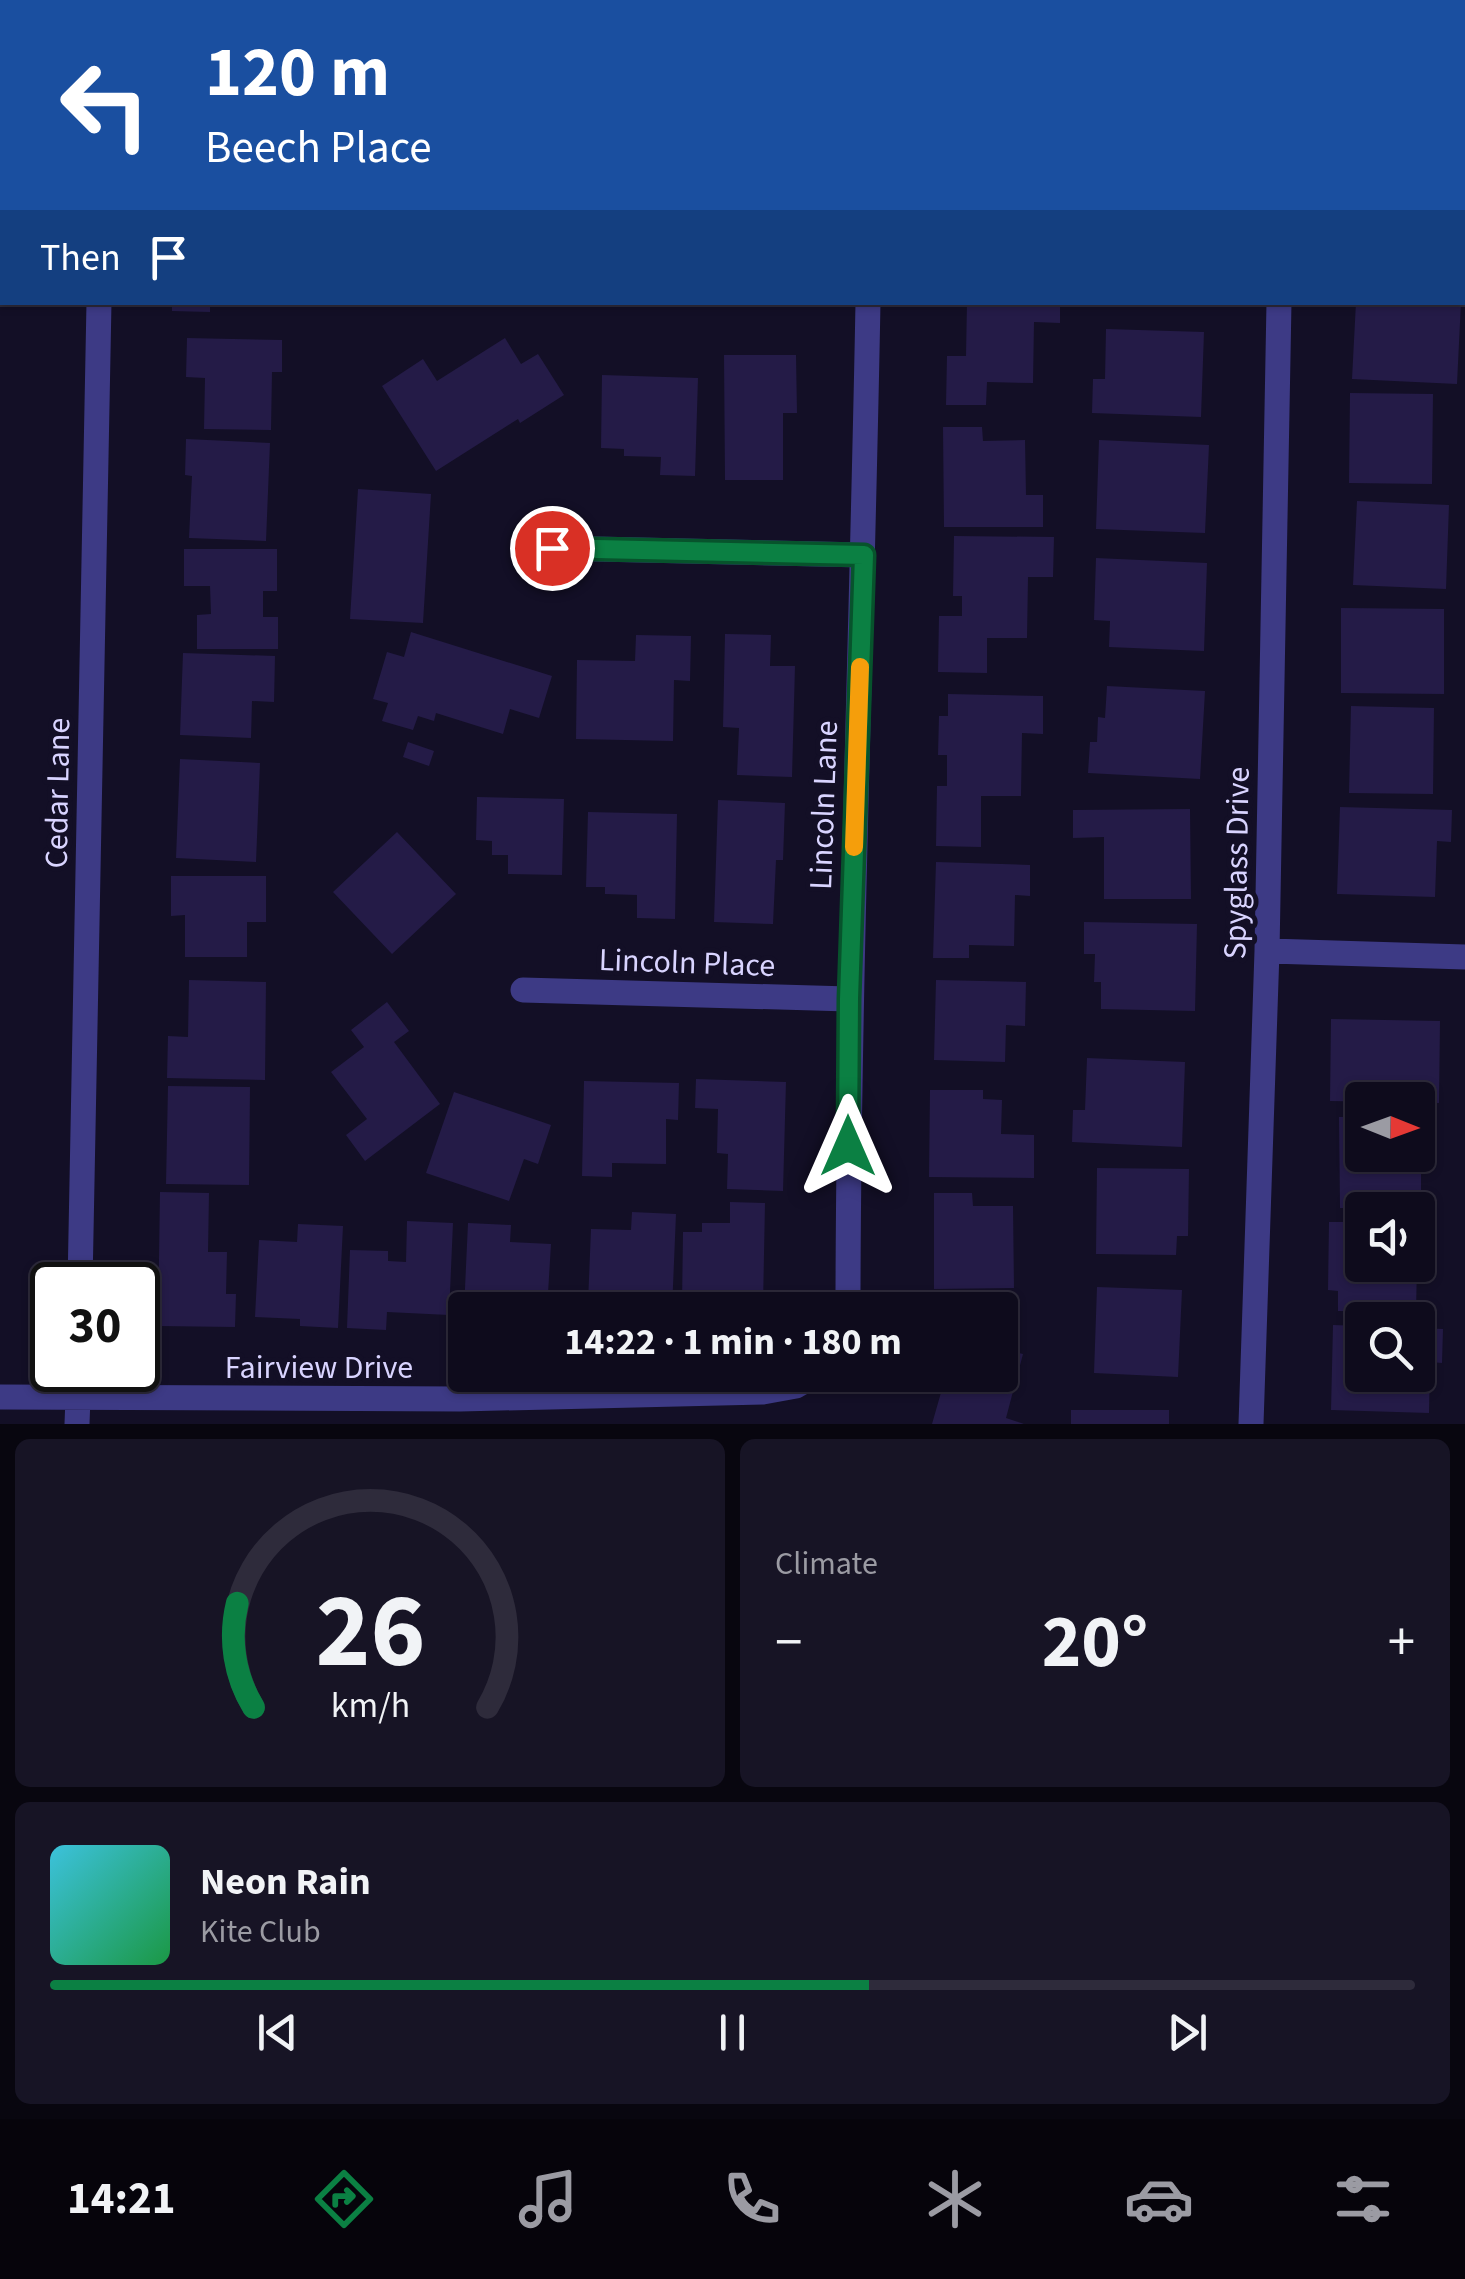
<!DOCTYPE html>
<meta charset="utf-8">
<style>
body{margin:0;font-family:"Source Sans 3",sans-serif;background:#171425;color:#f1f3f6;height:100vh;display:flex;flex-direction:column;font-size:38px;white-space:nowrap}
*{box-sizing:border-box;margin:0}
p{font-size:32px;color:#9b9ba3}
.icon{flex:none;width:55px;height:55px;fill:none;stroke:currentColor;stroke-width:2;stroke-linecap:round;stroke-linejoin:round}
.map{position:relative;height:1424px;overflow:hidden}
.side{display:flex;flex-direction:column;gap:15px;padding:15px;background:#08060f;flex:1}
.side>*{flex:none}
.hud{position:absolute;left:0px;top:0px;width:1465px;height:305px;box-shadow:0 2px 8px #0004,0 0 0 2px #2e2b3b;background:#1a4fa0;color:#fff;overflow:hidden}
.needle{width:65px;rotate:91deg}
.tools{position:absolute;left:1345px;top:1082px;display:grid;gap:20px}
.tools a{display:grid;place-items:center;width:90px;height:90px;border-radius:10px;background:#0e0b1c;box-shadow:0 2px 8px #0004,0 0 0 2px #2e2b3b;font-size:50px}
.speed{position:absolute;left:30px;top:1262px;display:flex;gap:20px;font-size:50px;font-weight:700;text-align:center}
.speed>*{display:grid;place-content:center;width:130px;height:130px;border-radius:50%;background:#0e0b1c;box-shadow:0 2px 8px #0004,0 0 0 2px #2e2b3b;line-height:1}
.speed .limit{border:5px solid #111;border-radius:15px;background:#fff;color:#111}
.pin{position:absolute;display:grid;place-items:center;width:85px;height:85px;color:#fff;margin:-42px;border:5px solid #fff;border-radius:50%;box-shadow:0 2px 10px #0007}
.me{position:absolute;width:110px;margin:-55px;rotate:0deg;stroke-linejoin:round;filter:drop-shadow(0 0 8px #0008)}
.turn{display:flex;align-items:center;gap:35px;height:210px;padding:0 40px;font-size:45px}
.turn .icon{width:130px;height:130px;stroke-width:2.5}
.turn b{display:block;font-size:70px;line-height:85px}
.then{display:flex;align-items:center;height:95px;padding:0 40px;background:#0003;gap:20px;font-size:38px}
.big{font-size:75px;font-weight:700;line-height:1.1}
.side .tile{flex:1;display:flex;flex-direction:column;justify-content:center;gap:15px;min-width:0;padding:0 35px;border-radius:15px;background:#171425}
.side .dial{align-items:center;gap:0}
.dial svg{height:260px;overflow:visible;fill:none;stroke:#2e2b3b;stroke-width:7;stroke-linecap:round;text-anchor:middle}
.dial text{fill:#f1f3f6;stroke:none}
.song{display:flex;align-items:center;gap:30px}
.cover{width:120px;height:120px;border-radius:15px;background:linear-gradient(135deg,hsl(190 70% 55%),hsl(140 70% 35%))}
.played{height:10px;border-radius:5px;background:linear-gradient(90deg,#0b8043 60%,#2e2b3b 60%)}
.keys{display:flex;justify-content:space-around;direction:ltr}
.heat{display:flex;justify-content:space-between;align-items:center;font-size:55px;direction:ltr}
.side .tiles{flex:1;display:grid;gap:15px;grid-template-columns:1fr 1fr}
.tile:last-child{grid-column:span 2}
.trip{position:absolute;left:448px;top:1292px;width:570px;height:100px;border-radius:10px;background:#0e0b1c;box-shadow:0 2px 8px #0004,0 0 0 2px #2e2b3b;font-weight:700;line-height:100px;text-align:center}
.menu{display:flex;height:160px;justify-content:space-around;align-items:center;background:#06040b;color:#9b9ba3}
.menu .icon{width:70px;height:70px}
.menu .active{color:#0b8043}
.menu b{font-size:45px;color:#f1f3f6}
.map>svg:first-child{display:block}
.building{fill:#241b47}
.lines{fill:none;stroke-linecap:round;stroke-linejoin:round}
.street{stroke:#3d3a85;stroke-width:25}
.route-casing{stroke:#07532c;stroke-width:25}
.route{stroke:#0b8043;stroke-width:18}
.slow{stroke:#f59e0b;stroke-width:18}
.labels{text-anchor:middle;stroke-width:10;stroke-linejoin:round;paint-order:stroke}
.street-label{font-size:32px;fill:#d9d4ff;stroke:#130f26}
</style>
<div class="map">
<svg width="1465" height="1424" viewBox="0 0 1465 1424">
<rect width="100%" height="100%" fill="#130f26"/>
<path class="building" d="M172,302H210V312L172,311Z
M967,302H1060V323L1034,322L1033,383L987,382L986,405H946L947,356H966Z
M1356,302H1461L1457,384L1352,379Z
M1106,329L1204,332L1201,417L1092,413L1093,379H1105Z
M187,338L282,340V372H272L271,430L204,429L205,378L186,377Z
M505,338L521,364L538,354L564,395L520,423L518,419L436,471L382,386L423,359L437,381Z
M724,355H796L797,413H783V480H725Z
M602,375L698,378L695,476L660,475L661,457L624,456V449L601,448Z
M1350,393L1433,394L1432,484L1349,483Z
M943,427H982L983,441L1025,440L1026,495H1043V527H944Z
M186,439L270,443L266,541L189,538L192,476L185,475Z
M1099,440L1209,445L1205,533L1096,529Z
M358,489L431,494L423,623L350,619Z
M1357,501L1449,505L1446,589L1353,585Z
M954,536L1054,537L1053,577H1028L1027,638H987V673L938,672L939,616H962V596H953Z
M184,549H277V591H263V617H278V649H197V615L211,614L210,586H184Z
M1096,558L1207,563L1204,651L1109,647L1110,621L1094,620Z
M1341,608L1444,609V694L1341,693Z
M411,632L552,676L539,718L510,709L503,734L436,713L434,721L418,716L413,730L382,721L388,703L373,699L387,652L404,657Z
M725,634L771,635L770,666H795L792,777L737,775L739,728L723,727Z
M636,635L691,636L690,681L674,680L673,741L576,739L577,660L635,661Z
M183,653L275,656L274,702L252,701L251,738L180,735Z
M1107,686L1205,691L1200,779L1088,773L1090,742H1097L1098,717L1105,718Z
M948,694L1043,696V734L1022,733L1021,796H981V847L936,846L937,786H947V755H938L939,716H948Z
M1351,706L1434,708L1433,794L1349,793Z
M408,742L434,751L429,766L403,757Z
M180,759L260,763L256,862L176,858Z
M477,797L564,799L562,875L508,874V855H492V841L476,840Z
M718,800L785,803L783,860H776L773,924L714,922Z
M1340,807L1452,810L1451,842L1437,841L1435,897L1337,894Z
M1190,809L1191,899H1104V837L1073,838V810Z
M588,812L677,814L675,919L637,918V895L605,894V887H586Z
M397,832L456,894L392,954L333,892Z
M936,862L1030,865V896L1015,895L1014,946L969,945V958H933Z
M171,876H266V922H247V957H185V915L171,916Z
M1084,922L1197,924L1195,1011L1101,1009V982H1094L1095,954H1084Z
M189,980L266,982L265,1080L167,1078L168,1036L188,1037Z
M936,980L1026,982L1025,1026L1006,1025L1005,1062L934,1060Z
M387,1002L409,1031L394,1042L440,1104L365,1161L346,1135L367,1119L331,1072L364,1047L351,1030Z
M1331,1019L1440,1021L1439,1103L1330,1101Z
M1087,1058L1185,1062L1182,1147L1072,1142L1073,1110H1085Z
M696,1079L786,1082L783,1191L727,1189L728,1154L717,1153L718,1109L695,1108Z
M584,1081L679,1083L678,1120L666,1119V1164L612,1163V1177L582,1176Z
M168,1086L250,1087L249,1185L166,1184Z
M930,1090H983V1099L1002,1100L1001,1134L1034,1135V1178L929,1177Z
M454,1092L551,1125L538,1164L524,1159L509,1201L426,1173Z
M1339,1117H1362V1155H1421V1208H1340Z
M1097,1168L1189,1169L1188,1236H1177L1176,1255L1096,1254Z
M160,1192L209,1193L208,1252H227L226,1294H236L235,1327L158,1326Z
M934,1193H972L973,1206H1013L1014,1288L934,1289Z
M730,1202L765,1203L763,1306L682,1304L683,1232H702V1223H730Z
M632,1212L676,1214L672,1310H631V1305L588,1303L591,1229L631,1230Z
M407,1221L453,1223L449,1315L387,1312L386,1330L347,1328L350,1250L388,1251V1261L406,1262Z
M1329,1222H1362V1265H1417L1416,1312L1338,1311V1291L1328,1290Z
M468,1223L511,1225L510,1242L551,1244L547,1310H464Z
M298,1224L343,1226L338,1328L300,1326V1319L255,1317L259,1240L297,1242Z
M1097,1287L1182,1290L1178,1377L1094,1373Z
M1333,1325L1362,1326V1375H1418V1328L1443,1329L1442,1363L1430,1362L1429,1413L1331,1410Z
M1000,1348L1023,1354L1006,1418L1024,1424H932L946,1375H1000Z
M1071,1410H1169V1424H1071Z"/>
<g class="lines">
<path class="street" d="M104,2V0
M1286,2V0
M0,105H2
M1462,211L1465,212
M551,548L863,555
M1267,951L1465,957
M523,990L849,999
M80,1285L99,302
M845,1310L848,1292C849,962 862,633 868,302
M0,1397L460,1399L763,1392L796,1386L815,1375
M77,1424L79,1370
M1251,1424L1267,951L1279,302"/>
</g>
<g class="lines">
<g class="route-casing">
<path id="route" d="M552,548L864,555L849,999L848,1146"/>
</g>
<use href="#route" class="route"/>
<path class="slow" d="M854,847L860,667"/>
</g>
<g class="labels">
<g class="street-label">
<text transform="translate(57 793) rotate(-89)" y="11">Cedar Lane</text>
<text transform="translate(823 805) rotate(-88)" y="11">Lincoln Lane</text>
<text transform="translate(1236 863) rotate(-89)" y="11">Spyglass Drive</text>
<text transform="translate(687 962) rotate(2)" y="11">Lincoln Place</text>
<text x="319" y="1378">Fairview Drive</text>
</g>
</g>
</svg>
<div class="tools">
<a><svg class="needle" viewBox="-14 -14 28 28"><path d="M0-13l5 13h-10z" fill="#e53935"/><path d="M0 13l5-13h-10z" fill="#9b9ba3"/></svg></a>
<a><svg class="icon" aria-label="sound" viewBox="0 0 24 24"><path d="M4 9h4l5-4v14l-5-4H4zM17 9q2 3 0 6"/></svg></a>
<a><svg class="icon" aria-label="search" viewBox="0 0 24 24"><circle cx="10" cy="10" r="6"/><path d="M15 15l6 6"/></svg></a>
</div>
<div class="speed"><div class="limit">30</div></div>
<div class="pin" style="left:552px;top:548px;background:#d93025"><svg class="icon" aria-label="arrive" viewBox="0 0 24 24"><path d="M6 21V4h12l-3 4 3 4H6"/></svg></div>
<svg class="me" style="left:848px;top:1146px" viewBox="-20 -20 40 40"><path d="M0-17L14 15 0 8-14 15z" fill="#0b8043" stroke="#fff" stroke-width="4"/></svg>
<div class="trip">14:22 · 1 min · 180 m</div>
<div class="hud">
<div class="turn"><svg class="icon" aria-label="left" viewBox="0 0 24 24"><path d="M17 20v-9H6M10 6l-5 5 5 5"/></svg><div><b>120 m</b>Beech Place</div></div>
<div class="then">Then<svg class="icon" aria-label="arrive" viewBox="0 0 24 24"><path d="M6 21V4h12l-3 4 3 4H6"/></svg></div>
</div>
</div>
<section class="side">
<div class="tiles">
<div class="tile dial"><svg viewBox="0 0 100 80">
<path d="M14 69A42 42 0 1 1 86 69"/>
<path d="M14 69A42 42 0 0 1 9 37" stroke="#0b8043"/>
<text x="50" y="56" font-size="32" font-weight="700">26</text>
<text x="50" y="72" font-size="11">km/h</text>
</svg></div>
<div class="tile"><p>Climate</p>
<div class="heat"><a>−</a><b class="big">20°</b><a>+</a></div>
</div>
<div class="tile">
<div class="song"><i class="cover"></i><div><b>Neon Rain</b><p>Kite Club</p></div></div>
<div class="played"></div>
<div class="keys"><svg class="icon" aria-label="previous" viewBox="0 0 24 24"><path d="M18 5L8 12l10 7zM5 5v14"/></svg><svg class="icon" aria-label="pause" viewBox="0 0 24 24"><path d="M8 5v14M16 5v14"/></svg><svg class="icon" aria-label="next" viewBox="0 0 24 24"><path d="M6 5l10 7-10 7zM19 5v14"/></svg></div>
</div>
</div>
</section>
<nav class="menu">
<b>14:21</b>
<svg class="icon active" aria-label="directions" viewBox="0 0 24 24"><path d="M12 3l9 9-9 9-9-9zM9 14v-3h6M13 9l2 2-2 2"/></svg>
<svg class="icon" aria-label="music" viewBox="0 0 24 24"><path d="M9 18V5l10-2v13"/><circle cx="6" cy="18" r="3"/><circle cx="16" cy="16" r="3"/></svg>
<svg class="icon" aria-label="phone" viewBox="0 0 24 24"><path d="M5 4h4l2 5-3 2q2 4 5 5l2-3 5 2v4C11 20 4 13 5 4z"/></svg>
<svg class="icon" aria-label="climate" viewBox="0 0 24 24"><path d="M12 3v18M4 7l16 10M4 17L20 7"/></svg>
<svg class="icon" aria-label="car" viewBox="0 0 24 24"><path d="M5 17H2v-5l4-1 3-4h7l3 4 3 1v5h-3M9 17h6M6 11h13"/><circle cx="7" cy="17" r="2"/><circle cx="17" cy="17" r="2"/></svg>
<svg class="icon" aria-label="filters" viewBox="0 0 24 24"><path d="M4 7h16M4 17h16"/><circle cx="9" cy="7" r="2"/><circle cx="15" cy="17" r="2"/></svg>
</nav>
